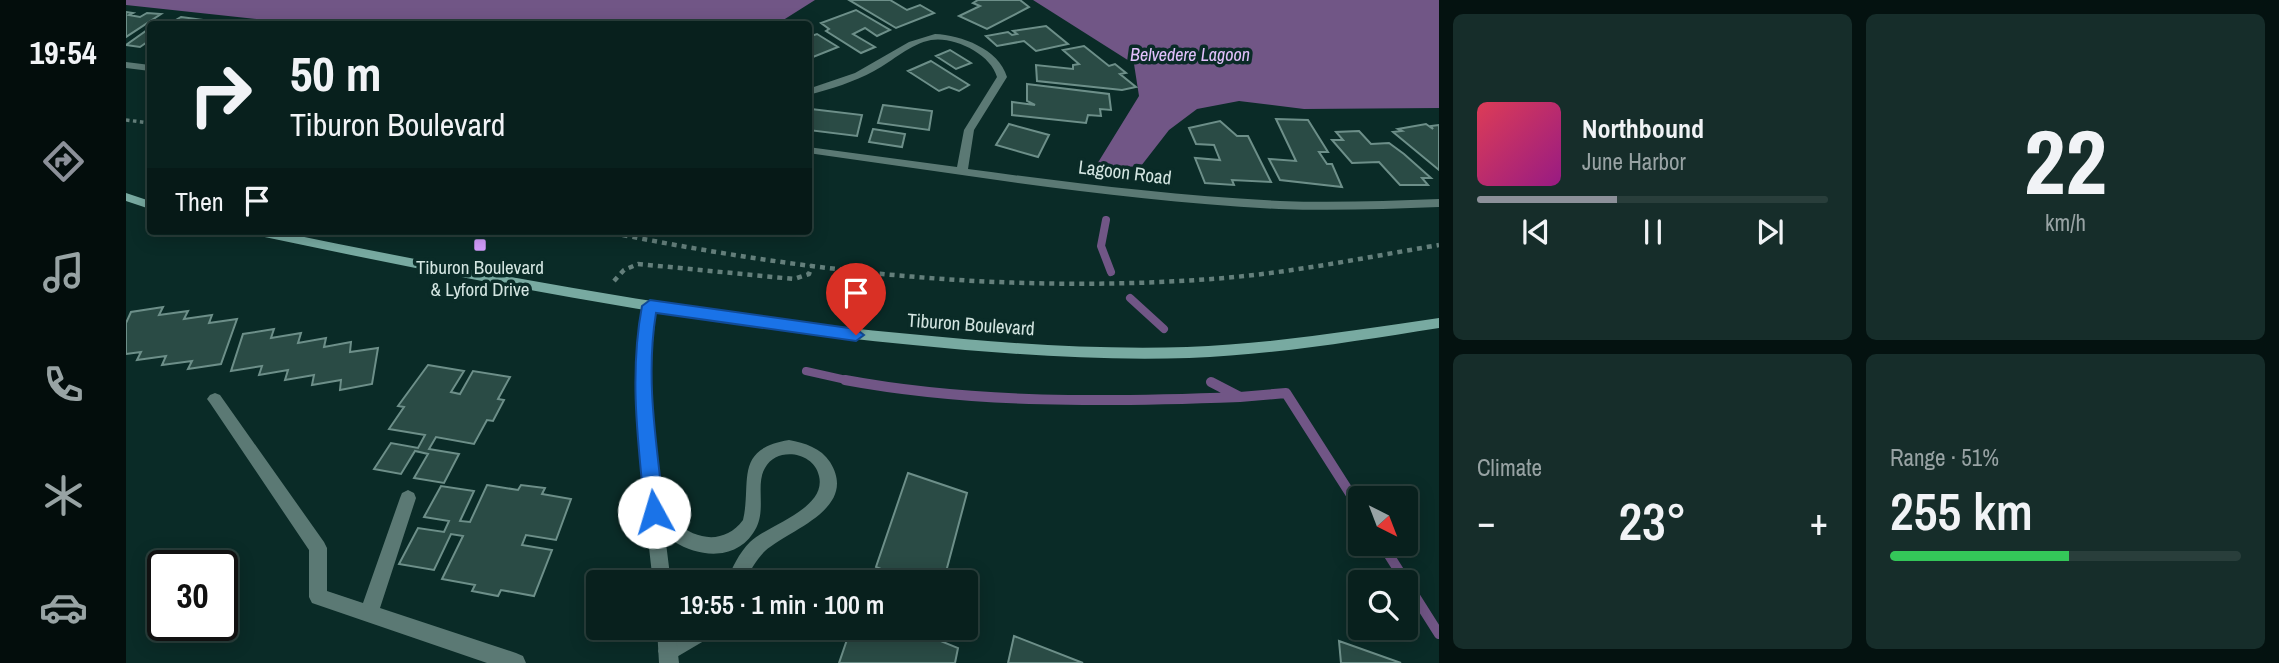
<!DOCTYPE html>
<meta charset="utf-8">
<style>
body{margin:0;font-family:"Archivo Narrow",sans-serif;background:#162d2a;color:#f1f3f6;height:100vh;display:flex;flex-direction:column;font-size:26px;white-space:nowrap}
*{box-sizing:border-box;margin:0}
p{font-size:23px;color:#98a3a4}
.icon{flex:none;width:38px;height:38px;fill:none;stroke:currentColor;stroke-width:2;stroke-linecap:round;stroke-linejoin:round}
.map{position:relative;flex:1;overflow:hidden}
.details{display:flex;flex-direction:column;gap:14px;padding:14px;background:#041210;width:840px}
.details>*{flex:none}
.guide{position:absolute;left:21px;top:21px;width:665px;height:214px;border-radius:7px;box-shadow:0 4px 18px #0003,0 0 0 2px #293e3b;background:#08201d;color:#f1f3f6;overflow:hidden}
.needle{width:46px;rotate:138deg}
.controls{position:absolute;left:1222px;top:486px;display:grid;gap:14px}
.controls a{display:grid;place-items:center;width:70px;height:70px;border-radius:7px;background:#08201d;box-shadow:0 4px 18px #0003,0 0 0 2px #293e3b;font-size:35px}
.speed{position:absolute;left:21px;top:550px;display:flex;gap:14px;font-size:35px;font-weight:700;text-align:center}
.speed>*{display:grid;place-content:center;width:91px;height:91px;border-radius:50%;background:#08201d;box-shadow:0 4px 18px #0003,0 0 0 2px #293e3b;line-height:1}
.speed .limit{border:4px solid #111;border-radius:10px;background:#fff;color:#111}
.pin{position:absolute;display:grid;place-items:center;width:60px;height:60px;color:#fff;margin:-72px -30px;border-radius:50% 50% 50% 0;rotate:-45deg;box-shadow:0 0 7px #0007}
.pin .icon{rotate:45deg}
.me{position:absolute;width:77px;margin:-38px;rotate:354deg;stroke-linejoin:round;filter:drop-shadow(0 0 5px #0008)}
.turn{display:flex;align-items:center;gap:24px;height:147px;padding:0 28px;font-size:32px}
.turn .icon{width:91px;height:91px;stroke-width:2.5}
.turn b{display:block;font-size:49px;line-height:60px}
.then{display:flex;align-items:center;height:66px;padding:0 28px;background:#0003;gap:14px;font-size:26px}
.big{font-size:52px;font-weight:600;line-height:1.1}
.details .tile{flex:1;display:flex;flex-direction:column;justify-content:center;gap:10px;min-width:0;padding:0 24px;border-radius:10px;background:#162d2a}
.details .dial{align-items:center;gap:0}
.dial b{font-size:91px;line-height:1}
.song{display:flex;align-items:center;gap:21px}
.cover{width:84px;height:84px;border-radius:10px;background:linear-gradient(135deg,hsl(350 70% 55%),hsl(310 70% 35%))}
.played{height:7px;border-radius:4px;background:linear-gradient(90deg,#8c9099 40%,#293e3b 40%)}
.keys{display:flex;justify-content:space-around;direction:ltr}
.heat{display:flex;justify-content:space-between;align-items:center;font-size:38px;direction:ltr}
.charge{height:10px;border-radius:5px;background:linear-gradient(90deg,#34c759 51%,#293e3b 0)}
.details .tiles{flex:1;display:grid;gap:14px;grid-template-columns:repeat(2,1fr)}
.trip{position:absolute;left:460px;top:570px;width:392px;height:70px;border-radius:7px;background:#08201d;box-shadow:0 4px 18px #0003,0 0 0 2px #293e3b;font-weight:600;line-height:70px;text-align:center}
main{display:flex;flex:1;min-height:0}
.tabs{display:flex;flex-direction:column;width:126px;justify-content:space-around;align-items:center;background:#030d0c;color:#98a3a4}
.tabs .icon{width:49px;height:49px}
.tabs .current{color:#8c9099}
.tabs b{font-size:32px;color:#f1f3f6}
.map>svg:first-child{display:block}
.water{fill:#715686}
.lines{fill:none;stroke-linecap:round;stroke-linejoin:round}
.stream-far1{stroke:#715686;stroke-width:8}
.stream{stroke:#715686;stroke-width:10}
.building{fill:#2a4b45;stroke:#6d8f89;stroke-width:2}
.path-far1{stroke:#647f7b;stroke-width:3.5;stroke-dasharray:3.5 3.5;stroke-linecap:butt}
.path{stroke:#647f7b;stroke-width:4.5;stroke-dasharray:5 5;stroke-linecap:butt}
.lane{fill:#5b7974;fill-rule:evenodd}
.street{fill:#5b7974;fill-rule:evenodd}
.secondary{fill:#78aaa1;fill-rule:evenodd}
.route{fill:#1a73e8;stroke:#114b97;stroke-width:2}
.poi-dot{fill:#d39cfc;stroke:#0a2b27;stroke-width:2.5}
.labels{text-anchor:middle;stroke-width:7;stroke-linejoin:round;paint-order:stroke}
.far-water-label{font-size:18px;font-style:italic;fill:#e2c1fc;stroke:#0a2b27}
.street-label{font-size:19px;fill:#d3e5e1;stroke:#0a2b27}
.poi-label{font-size:19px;fill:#d3e5e1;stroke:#0a2b27}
</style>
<main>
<nav class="tabs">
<b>19:54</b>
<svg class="icon current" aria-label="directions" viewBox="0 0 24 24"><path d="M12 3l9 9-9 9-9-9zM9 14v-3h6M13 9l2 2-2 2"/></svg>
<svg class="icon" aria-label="music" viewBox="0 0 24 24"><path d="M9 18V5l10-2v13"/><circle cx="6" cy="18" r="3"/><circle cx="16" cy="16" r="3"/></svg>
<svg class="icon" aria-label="phone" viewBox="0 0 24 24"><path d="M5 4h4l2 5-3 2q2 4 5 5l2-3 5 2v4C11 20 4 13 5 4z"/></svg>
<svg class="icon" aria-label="climate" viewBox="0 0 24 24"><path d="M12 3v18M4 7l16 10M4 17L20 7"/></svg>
<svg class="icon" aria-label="car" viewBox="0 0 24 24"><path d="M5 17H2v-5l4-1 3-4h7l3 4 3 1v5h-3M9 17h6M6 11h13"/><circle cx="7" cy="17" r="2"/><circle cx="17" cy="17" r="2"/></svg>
</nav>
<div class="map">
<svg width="1313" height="663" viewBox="0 0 1313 663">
<rect width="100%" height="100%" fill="#0a2b27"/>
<path class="water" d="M0,0H689L651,24H178L0,5Z
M907,0H1313V108L1178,109L1113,101L1071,109L1043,130L1015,166L968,169L1013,96L1008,64Z"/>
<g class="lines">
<path class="stream-far1" d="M980,220L975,246L985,272
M1004,298L1038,329
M680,371L729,382"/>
<path class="stream" d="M719,380C848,404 984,402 1114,397
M1085,382L1114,397L1160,393L1234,509
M1256,544L1313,634"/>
</g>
<path class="building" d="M723,0H764L781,10L794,5L808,13L770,28Z
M852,0H894L903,7L861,29L833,16L854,6L847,3Z
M730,10L764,30L751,36L739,28L727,34L749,47L735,53L700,31L703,29L695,23Z
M0,12L7,13L3,15L14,17L21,13L35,14L0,37Z
M55,17L78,20L71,24H43Z
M920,26L942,44L910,51L898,41L871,46L860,36L882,32L886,35L891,34L887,31Z
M24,28V40L14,47L0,45Z
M691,34L712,47L682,59V37Z
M958,46L983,66L989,64L1000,73L994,74L1010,87L996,90L911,81L910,65L947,69V65L953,64L937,50Z
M824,50L845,63L830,69L810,56Z
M805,61L843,85L833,91L823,87L813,91L782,71Z
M901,84L983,94L985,110L974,109L975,116L962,115L960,123L886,115V102L909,105L901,101Z
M757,105L806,111L803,130L752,123Z
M685,109L736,115L731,136L682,130Z
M1150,119L1182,120L1202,152H1193L1201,164H1206L1216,187L1154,180L1143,159L1170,161Z
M1094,121L1111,136H1122L1145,182L1106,180L1108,185L1079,183L1069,158L1094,160L1088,145L1070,144L1063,128Z
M883,124L923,135L912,157L870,145Z
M1300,124L1307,129L1305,126L1313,125V170L1267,132L1276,131L1272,129Z
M747,129L779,134L776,147L743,142Z
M1233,131L1245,144L1263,143L1278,154L1305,178H1296L1302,185H1274L1253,162L1226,163L1206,140H1217L1210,132Z
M37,307L33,315L62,311L58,319L86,315L83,323L111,319L95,364L62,369L66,361L36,365L40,356L11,360L15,352L0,354V323L5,312Z
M148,329L145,338L175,333L172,343L200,338L198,347L225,342L224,352L252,348L246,384L214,390L215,380L186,385L188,375L159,380L162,370L133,375L136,366L105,371L117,334Z
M302,365L338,371L325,392L334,394L347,371L384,377L372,399L378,400L367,421L361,420L348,444L310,437L303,449L333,454L318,483L288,478L302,454L289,451L275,474L248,469L265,443L292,448L299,435L263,429L278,407L272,406Z
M782,473L841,493L817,583H790L750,567Z
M361,485L392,490L395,485L419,488L416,494L445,499L430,540L400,535L396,545L426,550L408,596L375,590L372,596L346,591L349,585L316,579L337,536L325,534L308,570L273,564L292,528L318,532L323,521L298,517L315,486L348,491L334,521L344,522Z
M725,628H783L832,648L829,663H713Z
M888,636L957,663H882Z
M1213,641L1275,663H1215Z"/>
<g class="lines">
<path class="path-far1" d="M0,120L24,123"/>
<path class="path" d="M477,231C682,273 889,295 1098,278C1170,272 1242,257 1313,245
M488,281L498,270L512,264L668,279L683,274L686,265"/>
<path class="lane" d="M89,393L94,395L198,542L201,548V591L237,603L274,498L276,493L282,490L288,493L290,498L254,608L390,653L397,656L400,663H361L186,603L183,597V550L84,403L81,399L84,395Z
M663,440C679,443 695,448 704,462C733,509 664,529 639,551C630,560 624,571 618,583H600C606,568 613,553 624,542C643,524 701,509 693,476C688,452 651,446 639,468C629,485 641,510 629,530C604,574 538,550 521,512L523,506L529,504C538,508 542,516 550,522C571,541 599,544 617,520C626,482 607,449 663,440Z
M563,628H590L588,635L549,658L542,661L535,658L532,651L535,644Z"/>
<path class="street" d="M809,34C835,35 873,49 881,77L848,130L842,169C946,183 1049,196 1154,201C1207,203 1260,201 1313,199V207C1260,209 1207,211 1153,209C995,201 839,175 682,153V147L831,167L838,130L871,77C865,54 828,36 805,40C784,44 767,61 748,71C728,82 705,89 682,95V89L729,73L783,42Z
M0,62L24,65V71L0,68Z
M524,301L531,306C517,399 534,490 545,583H527C517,490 502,399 517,306Z
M531,628H549L553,663H533Z"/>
<path class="secondary" d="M0,193L24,201V209L0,201Z
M123,231H149C359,274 570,314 784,334C876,343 969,350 1061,347C1146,344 1229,330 1313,318V328C1230,341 1147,355 1063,358C971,361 878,354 787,345C565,324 347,281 129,235Z"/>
</g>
<path class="route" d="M524,300L730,329L738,335L730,341L530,313C519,380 531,445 538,512L535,519L528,521L522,519L519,512C512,442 503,375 516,306Z"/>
<rect class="poi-dot" x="347" y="238" width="14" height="14" rx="3.5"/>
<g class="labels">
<g class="far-water-label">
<text x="1064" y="61">Belvedere Lagoon</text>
</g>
<g class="street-label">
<text transform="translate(999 172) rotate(7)" y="7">Lagoon Road</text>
<text transform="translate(845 324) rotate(4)" y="7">Tiburon Boulevard</text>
</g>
<g class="poi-label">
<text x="354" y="274">Tiburon Boulevard<tspan x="354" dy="22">&amp; Lyford Drive</tspan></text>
</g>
</g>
</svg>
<div class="controls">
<a><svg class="needle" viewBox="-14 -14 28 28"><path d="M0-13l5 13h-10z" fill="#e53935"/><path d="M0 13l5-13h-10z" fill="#98a3a4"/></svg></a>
<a><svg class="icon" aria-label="search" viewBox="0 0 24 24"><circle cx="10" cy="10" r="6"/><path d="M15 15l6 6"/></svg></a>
</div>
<div class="speed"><div class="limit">30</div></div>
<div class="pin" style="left:730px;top:335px;background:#d93025"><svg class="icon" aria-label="arrive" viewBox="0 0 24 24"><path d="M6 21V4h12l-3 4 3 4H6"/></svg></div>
<svg class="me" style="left:528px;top:512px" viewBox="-20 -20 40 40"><circle r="19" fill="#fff"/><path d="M0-13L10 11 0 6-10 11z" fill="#1a73e8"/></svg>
<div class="trip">19:55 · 1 min · 100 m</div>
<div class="guide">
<div class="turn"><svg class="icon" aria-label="right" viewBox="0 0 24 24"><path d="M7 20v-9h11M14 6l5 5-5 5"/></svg><div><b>50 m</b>Tiburon Boulevard</div></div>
<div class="then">Then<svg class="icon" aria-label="arrive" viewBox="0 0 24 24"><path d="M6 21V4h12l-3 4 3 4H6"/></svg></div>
</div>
</div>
<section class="details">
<div class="tiles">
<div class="tile">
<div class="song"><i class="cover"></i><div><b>Northbound</b><p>June Harbor</p></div></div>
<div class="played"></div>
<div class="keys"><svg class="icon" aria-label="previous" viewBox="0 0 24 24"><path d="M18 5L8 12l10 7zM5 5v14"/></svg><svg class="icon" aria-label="pause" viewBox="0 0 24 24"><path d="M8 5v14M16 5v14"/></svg><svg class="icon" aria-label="next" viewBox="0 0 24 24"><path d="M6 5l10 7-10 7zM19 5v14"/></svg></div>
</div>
<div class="tile dial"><b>22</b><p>km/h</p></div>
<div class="tile"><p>Climate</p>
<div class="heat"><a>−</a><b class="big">23°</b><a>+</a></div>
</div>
<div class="tile"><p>Range · 51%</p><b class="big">255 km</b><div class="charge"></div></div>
</div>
</section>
</main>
